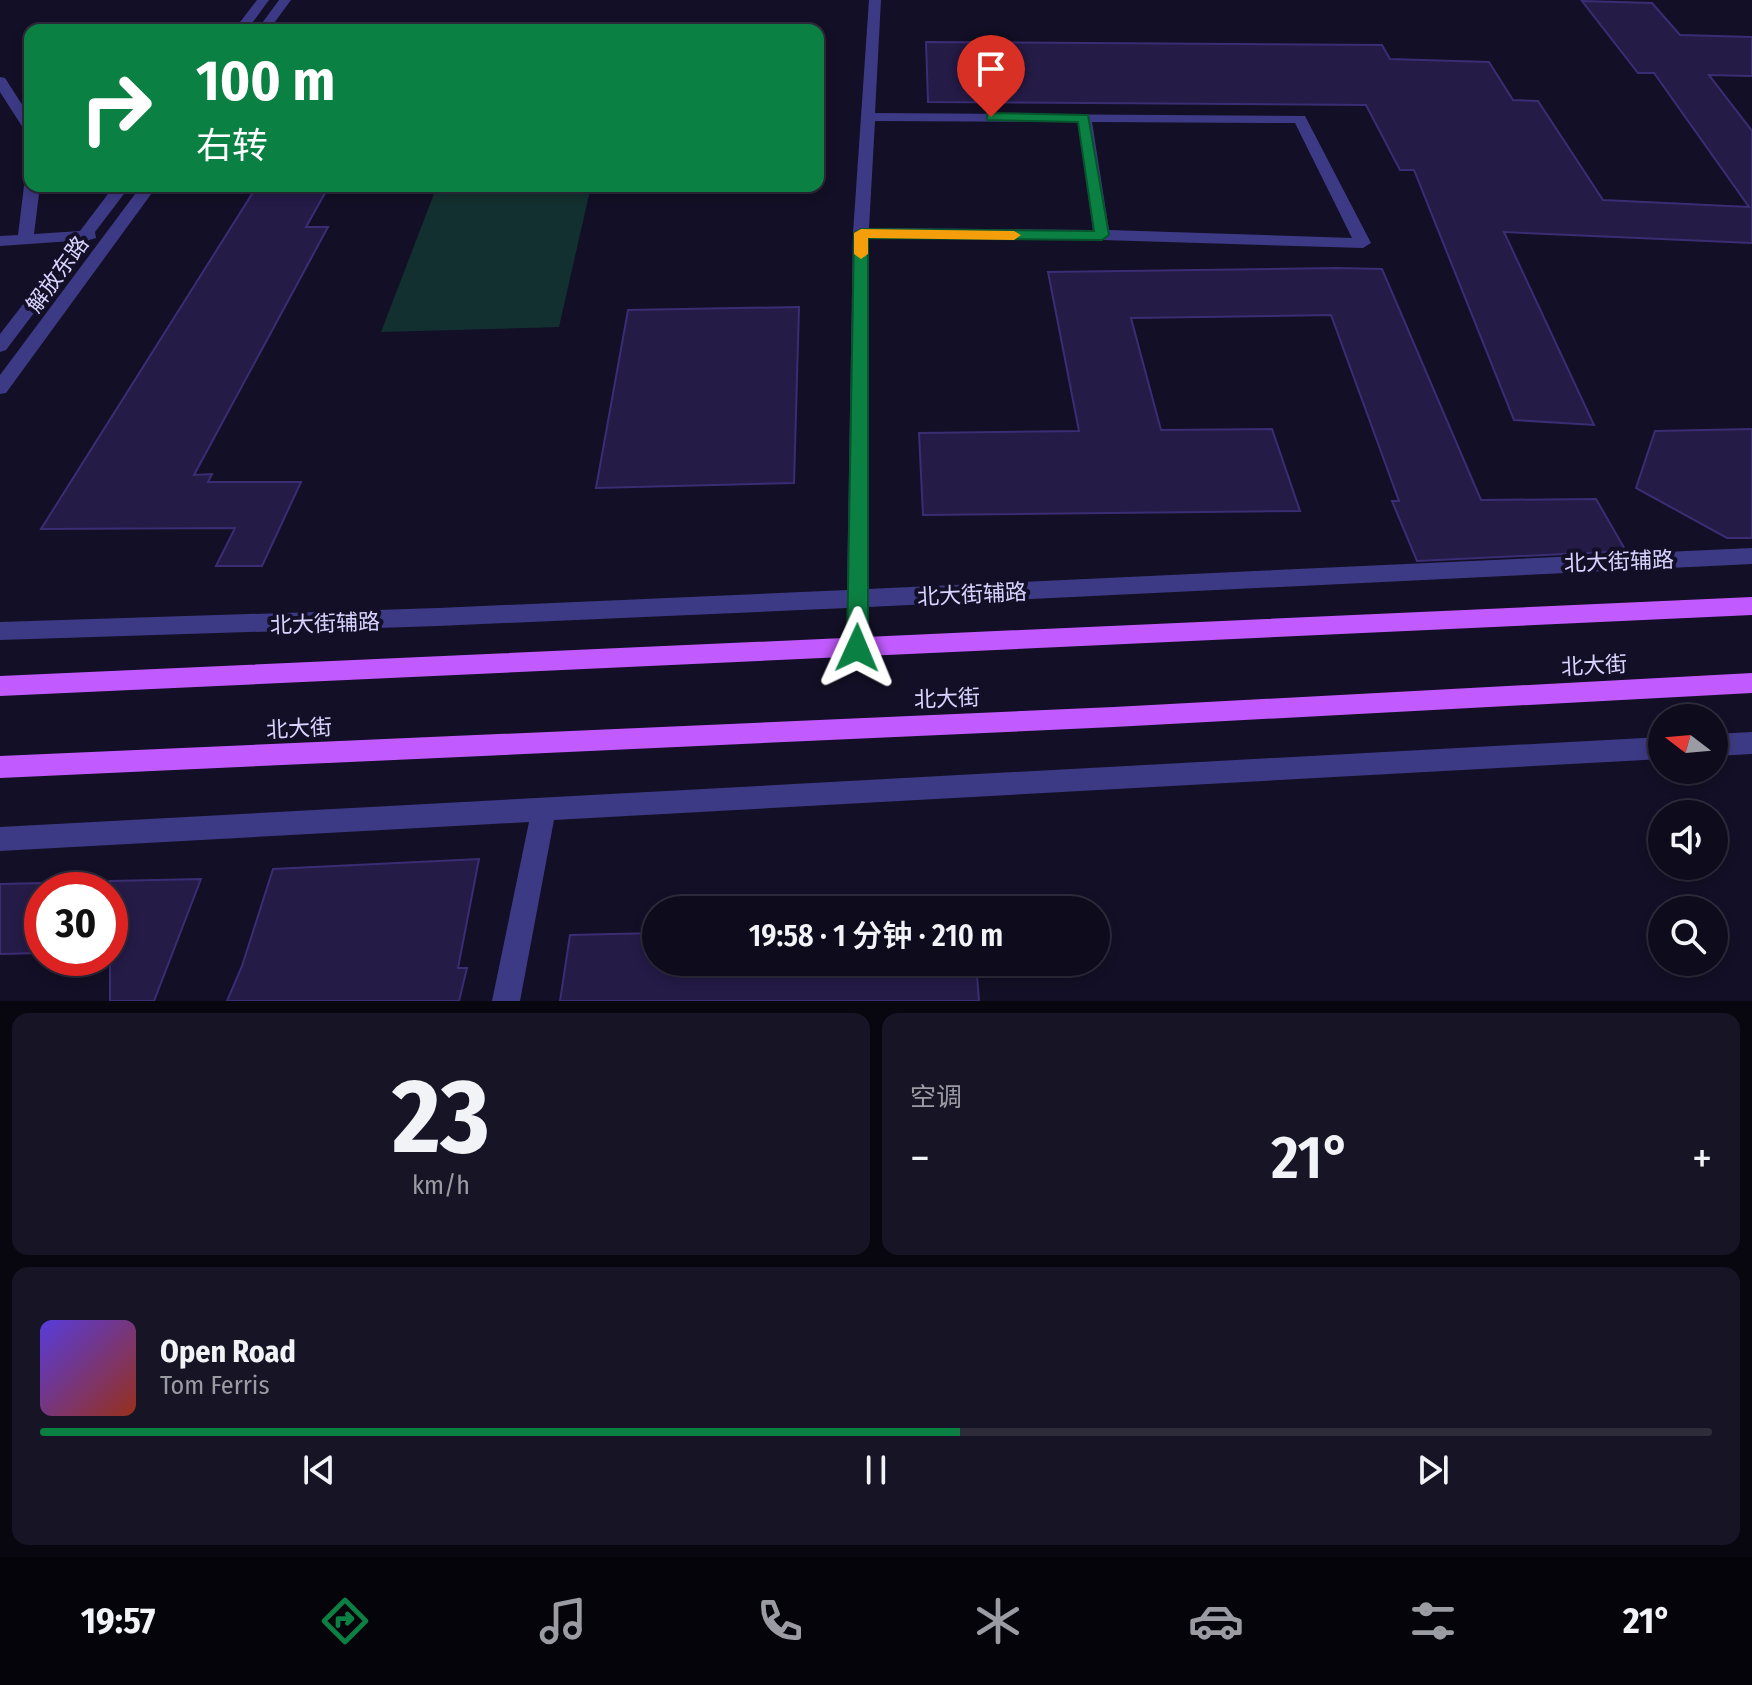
<!DOCTYPE html>
<html lang="zh">
<meta charset="utf-8">
<style>
body{margin:0;font-family:"Fira Sans Condensed","Noto Sans SC",sans-serif;background:#171425;color:#f1f3f6;height:100vh;display:flex;flex-direction:column;font-size:30px;white-space:nowrap}
*{box-sizing:border-box;margin:0}
p{font-size:26px;color:#9b9ba3}
.icon{flex:none;width:44px;height:44px;fill:none;stroke:currentColor;stroke-width:2;stroke-linecap:round;stroke-linejoin:round}
.map{position:relative;height:1001px;overflow:hidden}
.panel{display:flex;flex-direction:column;gap:12px;padding:12px;background:#08060f;flex:1}
.panel>*{flex:none}
.top-card{position:absolute;left:24px;top:24px;width:800px;height:168px;border-radius:16px;box-shadow:0 4px 12px #0003,0 0 0 2px #2e2b3b;background:#0b8043;color:#fff;overflow:hidden}
.needle{width:52px;rotate:286deg}
.tools{position:absolute;left:1648px;top:704px;display:grid;gap:16px}
.tools a{display:grid;place-items:center;width:80px;height:80px;border-radius:50%;background:#0e0b1c;box-shadow:0 4px 12px #0003,0 0 0 2px #2e2b3b;font-size:40px}
.speed{position:absolute;left:24px;top:872px;display:flex;gap:16px;font-size:40px;font-weight:700;text-align:center}
.speed>*{display:grid;place-content:center;width:104px;height:104px;border-radius:50%;background:#0e0b1c;box-shadow:0 4px 12px #0003,0 0 0 2px #2e2b3b;line-height:1}
.speed .limit{border:12px solid #d22;background:#fff;color:#111}
.pin{position:absolute;display:grid;place-items:center;width:68px;height:68px;color:#fff;margin:-82px -34px;border-radius:50% 50% 50% 0;rotate:-45deg;box-shadow:0 0 8px #0007}
.pin .icon{rotate:45deg}
.me{position:absolute;width:88px;margin:-44px;rotate:1deg;stroke-linejoin:round;filter:drop-shadow(0 0 6px #0008)}
.turn{display:flex;align-items:center;gap:28px;height:168px;padding:0 40px;font-size:36px}
.turn .icon{width:104px;height:104px;stroke-width:2.5}
.turn b{display:block;font-size:56px;line-height:68px}
.big{font-size:60px;font-weight:600;line-height:1.1}
.panel .tile{flex:1;display:flex;flex-direction:column;justify-content:center;gap:12px;min-width:0;padding:0 28px;border-radius:16px;background:#171425}
.panel .dial{align-items:center;gap:0}
.dial b{font-size:104px;line-height:1}
.song{display:flex;align-items:center;gap:24px}
.cover{width:96px;height:96px;border-radius:12px;background:linear-gradient(135deg,hsl(250 70% 55%),hsl(10 70% 35%))}
.played{height:8px;border-radius:4px;background:linear-gradient(90deg,#0b8043 55%,#2e2b3b 55%)}
.keys{display:flex;justify-content:space-around;direction:ltr}
.heat{display:flex;justify-content:space-between;align-items:center;font-size:44px;direction:ltr}
.panel .tiles{flex:1;display:grid;gap:12px;grid-template-columns:1fr 1fr}
.tile:last-child{grid-column:span 2}
.trip{position:absolute;left:642px;top:896px;width:468px;height:80px;border-radius:40px;background:#0e0b1c;box-shadow:0 4px 12px #0003,0 0 0 2px #2e2b3b;font-weight:600;line-height:80px;text-align:center}
.tabs{display:flex;height:128px;justify-content:space-around;align-items:center;background:#06040b;color:#9b9ba3}
.tabs .icon{width:56px;height:56px}
.tabs .active{color:#0b8043}
.tabs b{font-size:36px;color:#f1f3f6}
.map>svg:first-child{display:block}
.green{fill:#12302f}
.building{fill:#241b47;stroke:#3b2d73;stroke-width:2}
.lines{fill:none;stroke-linecap:round;stroke-linejoin:round}
.minor{fill:#3d3a85;fill-rule:evenodd}
.major{fill:#c25bff;fill-rule:evenodd}
.route{fill:#0b8043;stroke:#07532c;stroke-width:2}
.slow{fill:#f59e0b}
.labels{text-anchor:middle;stroke-width:8;stroke-linejoin:round;paint-order:stroke}
.street-label{font-size:22px;fill:#d9d4ff;stroke:#130f26}
</style>
<div class="map">
<svg width="1752" height="1001" viewBox="0 0 1752 1001">
<rect width="100%" height="100%" fill="#130f26"/>
<path class="green" d="M437,186H591L559,327L381,332Z"/>
<path class="building" d="M1582,1L1652,3L1680,35L1752,37V76L1709,75L1752,131V243L1504,232L1594,425L1514,420L1414,170H1400L1366,105L928,102L926,42L1382,45L1390,59L1489,62L1513,100L1538,101L1603,200L1749,207L1654,73H1638Z
M257,186H329L306,227H328L194,475L212,474L208,482H301L262,566H216L235,528L41,529Z
M1336,268L1382,269L1481,500L1596,499L1626,551L1417,561L1392,501H1399L1331,315L1131,318L1161,430L1272,429L1300,511L923,515L919,433L1079,431L1048,272Z
M799,307L794,483L596,488L628,310Z
M1752,429V538H1727L1636,488L1655,431Z
M479,859L458,968H467L459,1001H227L242,966L273,869Z
M201,879L154,1001H110V881Z
M42,883V953L0,954V884Z
M656,933V962H976L979,1001H560L570,935Z"/>
<g class="lines">
<path class="minor" d="M257,0H269L247,30H234Z
M279,0H291L269,30H257Z
M869,0H881L875,113L1305,116L1371,243L1363,248L1102,240L869,238L868,589L1752,548V564L868,607V648L865,655L857,658L849,655L846,648L847,608L438,626L0,640V622L438,608L847,590L853,233ZM875,121L1078,122L1093,230L869,228ZM1092,122L1295,123L1352,238L1109,230Z
M0,77L5,78L30,117V132L25,131L0,92Z
M30,182V186H40L34,234L80,231L114,186H130L95,232L96,238L89,240L6,350L0,352V334L72,241L0,246V236L18,235L24,186Z
M141,186H157L6,393L0,394V375Z
M1752,732V754L1714,756V734Z
M1662,737V759L554,820L520,1001H492L529,822L0,851V827Z"/>
<path class="major" d="M1752,597V615L0,696V676Z
M1752,673V693L1114,727L0,778V756L1114,707Z"/>
</g>
<path class="route" d="M991,113L1088,115L1109,235L1102,240L868,238V648L865,655L857,657L850,655L847,648L854,233L861,229L1094,231L1078,122L987,120V114Z"/>
<path class="slow" d="M861,229L1014,231L1021,235L1014,240L868,238V254L861,259L854,254V233Z"/>
<g class="labels">
<g class="street-label">
<text transform="translate(57 274) rotate(-54)" y="8">解放东路</text>
<text transform="translate(1619 561) rotate(-2)" y="8">北大街辅路</text>
<text transform="translate(972 594) rotate(-3)" y="8">北大街辅路</text>
<text transform="translate(325 623) rotate(-2)" y="8">北大街辅路</text>
<text transform="translate(1594 665) rotate(-3)" y="8">北大街</text>
<text transform="translate(947 698) rotate(-2)" y="8">北大街</text>
<text transform="translate(299 728) rotate(-3)" y="8">北大街</text>
</g>
</g>
</svg>
<div class="tools">
<a><svg class="needle" viewBox="-14 -14 28 28"><path d="M0-13l5 13h-10z" fill="#e53935"/><path d="M0 13l5-13h-10z" fill="#9b9ba3"/></svg></a>
<a><svg class="icon" aria-label="sound" viewBox="0 0 24 24"><path d="M4 9h4l5-4v14l-5-4H4zM17 9q2 3 0 6"/></svg></a>
<a><svg class="icon" aria-label="search" viewBox="0 0 24 24"><circle cx="10" cy="10" r="6"/><path d="M15 15l6 6"/></svg></a>
</div>
<div class="speed"><div class="limit">30</div></div>
<div class="pin" style="left:991px;top:117px;background:#d93025"><svg class="icon" aria-label="arrive" viewBox="0 0 24 24"><path d="M6 21V4h12l-3 4 3 4H6"/></svg></div>
<svg class="me" style="left:857px;top:648px" viewBox="-20 -20 40 40"><path d="M0-17L14 15 0 8-14 15z" fill="#0b8043" stroke="#fff" stroke-width="4"/></svg>
<div class="trip">19:58 · 1 分钟 · 210 m</div>
<div class="top-card">
<div class="turn"><svg class="icon" aria-label="right" viewBox="0 0 24 24"><path d="M7 20v-9h11M14 6l5 5-5 5"/></svg><div><b>100 m</b>右转</div></div>
</div>
</div>
<section class="panel">
<div class="tiles">
<div class="tile dial"><b>23</b><p>km/h</p></div>
<div class="tile"><p>空调</p>
<div class="heat"><a>−</a><b class="big">21°</b><a>+</a></div>
</div>
<div class="tile">
<div class="song"><i class="cover"></i><div><b>Open Road</b><p>Tom Ferris</p></div></div>
<div class="played"></div>
<div class="keys"><svg class="icon" aria-label="previous" viewBox="0 0 24 24"><path d="M18 5L8 12l10 7zM5 5v14"/></svg><svg class="icon" aria-label="pause" viewBox="0 0 24 24"><path d="M8 5v14M16 5v14"/></svg><svg class="icon" aria-label="next" viewBox="0 0 24 24"><path d="M6 5l10 7-10 7zM19 5v14"/></svg></div>
</div>
</div>
</section>
<nav class="tabs">
<b>19:57</b>
<svg class="icon active" aria-label="directions" viewBox="0 0 24 24"><path d="M12 3l9 9-9 9-9-9zM9 14v-3h6M13 9l2 2-2 2"/></svg>
<svg class="icon" aria-label="music" viewBox="0 0 24 24"><path d="M9 18V5l10-2v13"/><circle cx="6" cy="18" r="3"/><circle cx="16" cy="16" r="3"/></svg>
<svg class="icon" aria-label="phone" viewBox="0 0 24 24"><path d="M5 4h4l2 5-3 2q2 4 5 5l2-3 5 2v4C11 20 4 13 5 4z"/></svg>
<svg class="icon" aria-label="climate" viewBox="0 0 24 24"><path d="M12 3v18M4 7l16 10M4 17L20 7"/></svg>
<svg class="icon" aria-label="car" viewBox="0 0 24 24"><path d="M5 17H2v-5l4-1 3-4h7l3 4 3 1v5h-3M9 17h6M6 11h13"/><circle cx="7" cy="17" r="2"/><circle cx="17" cy="17" r="2"/></svg>
<svg class="icon" aria-label="filters" viewBox="0 0 24 24"><path d="M4 7h16M4 17h16"/><circle cx="9" cy="7" r="2"/><circle cx="15" cy="17" r="2"/></svg>
<b>21°</b>
</nav>
